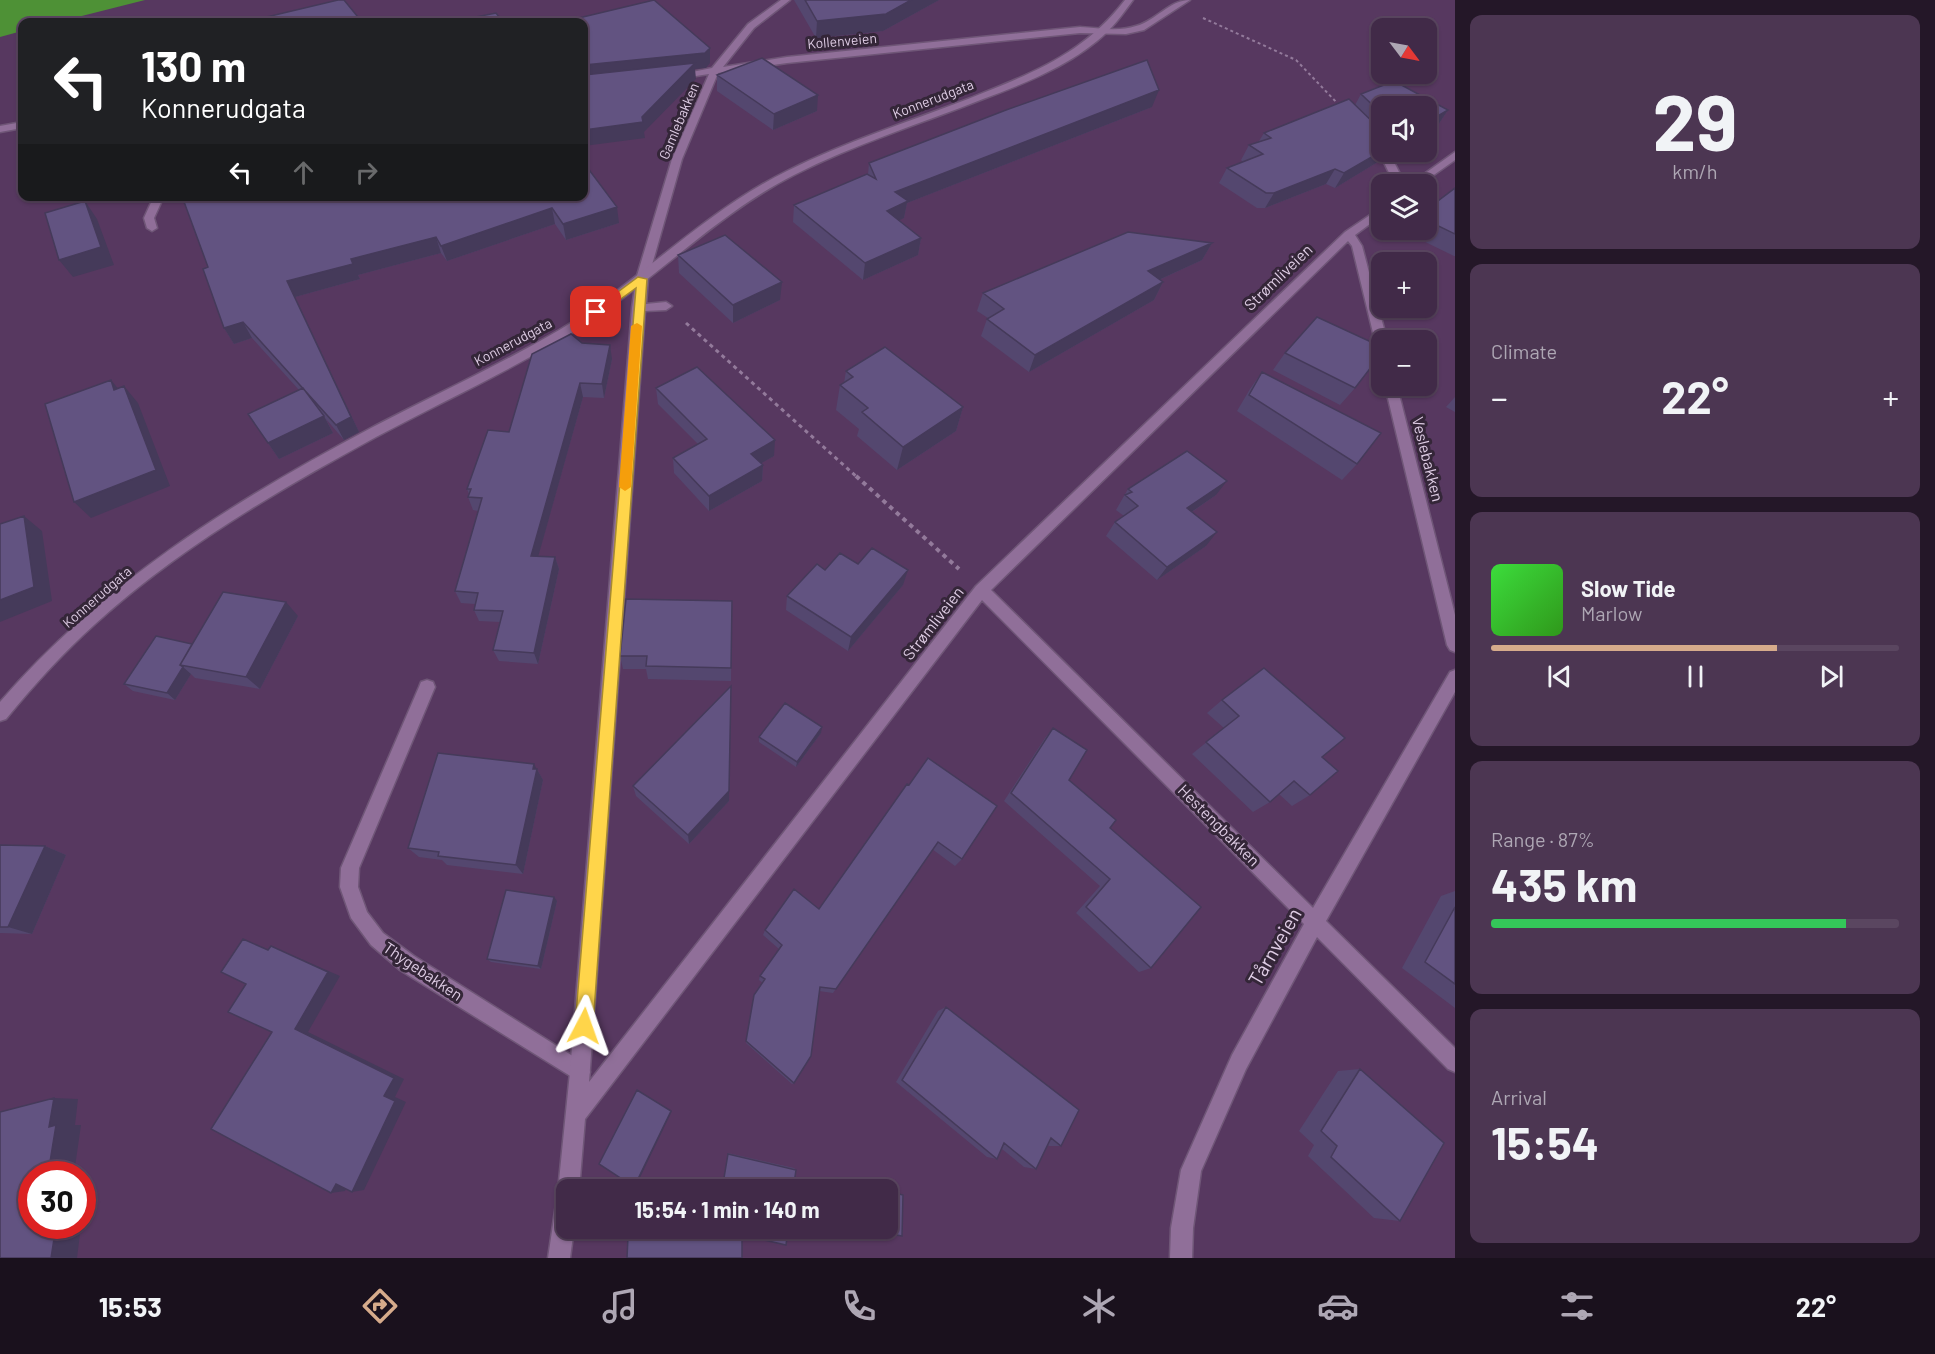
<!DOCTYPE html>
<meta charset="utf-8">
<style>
body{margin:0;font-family:Barlow,sans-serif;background:#4c3652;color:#f1f3f6;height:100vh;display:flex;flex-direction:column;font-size:22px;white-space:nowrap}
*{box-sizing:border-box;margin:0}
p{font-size:20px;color:#aea7b4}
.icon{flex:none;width:33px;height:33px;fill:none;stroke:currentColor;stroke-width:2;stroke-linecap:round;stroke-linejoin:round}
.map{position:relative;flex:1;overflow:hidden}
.side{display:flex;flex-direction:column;gap:15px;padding:15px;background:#241728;width:480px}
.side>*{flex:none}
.hud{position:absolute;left:18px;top:18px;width:570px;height:183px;border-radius:12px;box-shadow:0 2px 4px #0004,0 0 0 2px #5a4660;background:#202124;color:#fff;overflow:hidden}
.needle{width:39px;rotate:122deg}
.tools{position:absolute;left:1371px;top:18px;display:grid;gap:12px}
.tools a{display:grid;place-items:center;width:66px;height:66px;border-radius:12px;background:#412a48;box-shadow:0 2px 4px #0004,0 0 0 2px #5a4660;font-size:30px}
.speed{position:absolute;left:18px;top:1161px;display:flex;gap:12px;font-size:30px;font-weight:700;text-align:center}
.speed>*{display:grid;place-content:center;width:78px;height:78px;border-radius:50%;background:#412a48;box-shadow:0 2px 4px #0004,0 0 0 2px #5a4660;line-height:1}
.speed .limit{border:9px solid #d22;background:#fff;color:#111}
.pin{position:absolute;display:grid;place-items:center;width:51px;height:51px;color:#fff;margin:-26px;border-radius:12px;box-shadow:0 3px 9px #0006}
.me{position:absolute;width:66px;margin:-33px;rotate:4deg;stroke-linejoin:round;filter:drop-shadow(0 0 4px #0008)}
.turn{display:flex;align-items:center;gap:21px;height:126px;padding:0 24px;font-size:27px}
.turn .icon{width:78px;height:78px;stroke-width:2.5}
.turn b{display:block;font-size:42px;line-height:51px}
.lanes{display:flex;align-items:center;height:57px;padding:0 24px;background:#0003;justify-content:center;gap:30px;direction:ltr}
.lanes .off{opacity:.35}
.big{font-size:45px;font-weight:700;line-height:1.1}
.side .tile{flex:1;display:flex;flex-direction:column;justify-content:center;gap:9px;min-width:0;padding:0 21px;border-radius:12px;background:#4c3652}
.side .dial{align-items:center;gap:0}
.dial b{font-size:78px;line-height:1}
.song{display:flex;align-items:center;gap:18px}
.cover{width:72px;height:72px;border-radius:9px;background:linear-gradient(135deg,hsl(120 70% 55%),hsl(110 70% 35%))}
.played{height:6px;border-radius:3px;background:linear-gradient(90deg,#d6ab8b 70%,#5a4660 70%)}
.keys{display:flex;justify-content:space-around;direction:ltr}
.heat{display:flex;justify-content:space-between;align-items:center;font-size:33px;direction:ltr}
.charge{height:9px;border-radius:4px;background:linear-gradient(90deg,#34c759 87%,#5a4660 0)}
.trip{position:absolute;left:556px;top:1179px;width:342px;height:60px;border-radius:12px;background:#412a48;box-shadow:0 2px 4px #0004,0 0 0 2px #5a4660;font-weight:700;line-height:60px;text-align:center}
.tab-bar{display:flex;height:96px;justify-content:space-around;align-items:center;background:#1a111d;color:#aea7b4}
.tab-bar .icon{width:42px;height:42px}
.tab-bar .on{color:#d6ab8b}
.tab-bar b{font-size:27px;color:#f1f3f6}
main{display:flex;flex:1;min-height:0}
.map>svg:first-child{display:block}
.forest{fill:#4e9136}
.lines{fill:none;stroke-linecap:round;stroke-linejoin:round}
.lane-casing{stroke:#6f5677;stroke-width:3}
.street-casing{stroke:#6f5677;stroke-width:3}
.secondary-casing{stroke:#6f5677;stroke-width:3}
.path-far2{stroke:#937a9b;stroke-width:2;stroke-dasharray:3 3;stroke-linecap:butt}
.path-far1{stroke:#937a9b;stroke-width:3;stroke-dasharray:4 4;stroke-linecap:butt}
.path{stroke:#937a9b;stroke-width:4;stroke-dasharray:4.5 4.5;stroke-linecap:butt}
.lane{fill:#906f99;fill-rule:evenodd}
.street{fill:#906f99;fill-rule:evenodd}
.secondary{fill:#906f99;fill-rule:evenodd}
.wall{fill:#54476f}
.shaded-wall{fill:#453a5a}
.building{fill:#625381;stroke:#453a5a;stroke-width:1.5}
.route{fill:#ffd54a;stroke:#a68a30;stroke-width:1.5}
.slow{fill:#f59e0b}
.labels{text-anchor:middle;stroke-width:6;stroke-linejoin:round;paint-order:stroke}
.far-street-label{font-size:14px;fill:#decce4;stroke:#342638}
.street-label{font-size:16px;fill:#decce4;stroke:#342638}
.near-street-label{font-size:20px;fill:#decce4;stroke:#342638}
</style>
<main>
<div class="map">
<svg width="1455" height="1258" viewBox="0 0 1455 1258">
<rect width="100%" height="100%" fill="#573860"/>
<path class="forest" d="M0,0H145L58,22H22V31L0,37Z"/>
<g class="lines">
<g class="lane-casing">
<path id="lane" d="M154,196H164L154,218L157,228L152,231L147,228L144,218Z
M427,680L433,682L435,687L359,868L358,887L367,912L383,933L414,956L587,1065L590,1072L587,1079L580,1082L400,970L371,945L351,918L340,887L341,868L419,687L421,682Z"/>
</g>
<g class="street-casing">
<path id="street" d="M781,0H790L754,28L723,67L787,57L1080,27C1098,28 1119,32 1136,26C1156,21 1169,0 1190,0L1144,30L1126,34L1080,33L787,63L718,73L682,159L648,279L646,304L666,302L672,306L666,310L645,311L589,1082L976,586L1345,232L1382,207V215L1355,235L1362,246L1387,340H1382V349L1376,345L1352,246L1348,241L991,590L1313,908L1450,672L1455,670V692L1326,921L1455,1048V1072L1448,1069L1317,937L1246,1069L1201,1171L1193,1228L1192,1258H1170L1171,1228L1181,1170L1232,1055L1304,924L982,600L585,1119L579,1190H567V1228H574L570,1258H548L558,1191L570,1072L632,308L636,279L672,159L709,74L676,79L672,76L712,68L748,24Z
M22,122V128L0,132V126Z
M1381,150L1390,154L1405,184L1394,183L1379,152Z
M1455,152V160L1421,184H1410Z
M1385,386H1397L1455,615V652L1450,650L1447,645Z"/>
</g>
<g class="secondary-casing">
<path id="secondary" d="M1125,0H1133C1122,15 1112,29 1097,41C1064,68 1023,84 983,99C920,124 855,144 794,175C713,216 651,285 573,332C510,371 441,402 376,437C277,491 177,549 94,625C62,654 33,686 6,719L0,721V702C102,584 233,501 371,428C434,395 500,365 561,329C640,281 704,212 787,171C845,142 908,122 968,99C1030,74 1083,55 1125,0Z"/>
</g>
<path class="path-far2" d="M1203,18L1296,60L1340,106"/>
<path class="path-far1" d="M686,323L858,478"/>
<path class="path" d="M856,476L959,569"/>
<use href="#lane" class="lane"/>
<use href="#street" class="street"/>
<use href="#secondary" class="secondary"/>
</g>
<path class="wall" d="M794,0H939L883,31L816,38Z
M717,75L817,111L773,130L717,91Z
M1394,81L1448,110L1438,125L1426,132V106H1382V152H1387L1381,160L1335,188L1326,184L1265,208H1257L1219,183L1227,168L1243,162L1241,160L1249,145L1259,141L1264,133L1349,99L1355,105L1361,94Z
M1152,107L907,203L904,218L899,220L921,238L918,255L863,280L793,222L794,205L868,174L869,163Z
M1455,188V256H1454L1411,235L1414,230H1426V210Z
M584,196L619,223L566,240L555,224L447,261L441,253L358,275L360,279L295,297L359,432L344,440L326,419L333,433L279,459L248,414L299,390L252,338L234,344L224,328L203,269Z
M1212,243L1202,260L1159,280L1163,282L1154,300L1029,372L981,336L987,319L988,318L977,311L983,293Z
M678,255L780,300L733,323L679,273Z
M582,343L612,359L604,398L583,397L538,556L555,557L559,569L538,664L499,661L493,650L500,622L479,621L474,610L475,604L461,603L455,591L478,511L473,510L468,497L469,494L467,489L509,432Z
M1285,353L1355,388L1340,405L1273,370Z
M846,371L963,407L956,431L897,470L857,436L859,429L836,410L840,385L844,383Z
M1262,372L1357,464L1342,480L1237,411L1250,389Z
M656,388L774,456L761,463L763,465L762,481L709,511L674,473L673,458L698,444L658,404Z
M1455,397V412L1446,407Z
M1128,489L1216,495L1192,512L1206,546L1157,580L1106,536L1115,522L1124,516L1116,510Z
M825,570L903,585L848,651L786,610L787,596Z
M732,601L731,681L648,679L646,669H623L620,656Z
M298,616L260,689L195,678L191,674L175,700L133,691L124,684Z
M1222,700L1322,757L1310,795L1292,806L1279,794L1270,802L1253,812L1192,754L1224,728L1207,713Z
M1053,728L1069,780L1110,828L1151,968L1139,972L1076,913L1100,886L1004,801L1045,738Z
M821,733L796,767L759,742V737Z
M537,769L543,780L523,874L447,865L442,860L419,857L408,848Z
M907,784L962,859L955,866L932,849L833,993L819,991L794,1083L792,1084L746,1043L754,995L763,983L759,980L760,976L779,949L763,935L765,930L819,909Z
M633,786L729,801L689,844L636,796Z
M0,845L45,846L66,855L32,934L0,933Z
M1455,891V1008L1402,968L1441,896Z
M557,901L541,969L491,962L487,959Z
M946,1007L1061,1146H1049L1048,1145L1036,1169L1024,1167L1002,1149L997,1159L987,1157L896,1082L938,1011Z
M1360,1069L1400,1221L1374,1218L1308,1156L1314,1145L1299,1131L1338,1071Z
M728,1153L794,1168L796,1170L722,1190Z
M857,1183L883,1190H856Z
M726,1231L742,1235L628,1237L631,1233Z"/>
<path class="shaded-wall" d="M911,0H939L883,31L816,38L817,21Z
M710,48V63L706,68L695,69L696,79L644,132L645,138L584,146V65Z
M1159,90L1152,107L907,203L904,218L884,228L887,211L895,192Z
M818,95L817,111L773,130L774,114Z
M1448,110L1438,125L1426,132V123Z
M1382,151V152H1387L1381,160L1335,188L1344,173Z
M1335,169L1326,184L1265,208L1274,193Z
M85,201L97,219L114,265L73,277L59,260Z
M617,207L619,223L566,240L563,224Z
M552,208L555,224L447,261L441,246Z
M436,237L441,253L358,275L360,279L295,297L359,432L344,440L336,425L287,281L351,259Z
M921,238L918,255L863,280L865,263Z
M1212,243L1202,260L1139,289L1148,271Z
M782,282L780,300L733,323V305Z
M1163,282L1154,300L1029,372L1035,355Z
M243,322L252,338L234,344L224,328Z
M610,345L612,359L604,398L602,384Z
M111,380L125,397L114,390Z
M580,383L583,397L535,568L531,556Z
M124,386L138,403L170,486L91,518L74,502Z
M963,407L956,431L897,470L903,447Z
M324,416L333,433L279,459L268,443Z
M775,440L774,456L751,469V454Z
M763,465L762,481L709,511V496Z
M1227,481L1216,495L1177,522L1187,508Z
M24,516L42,531L52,601L0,622V600Z
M1217,532L1206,546L1157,580L1167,567Z
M555,557L559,569L538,664L534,653Z
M908,570L903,585L848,651L851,637Z
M286,602L298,616L260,689L246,677Z
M183,667L191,674L175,700L167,693Z
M731,686L729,801L689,844L688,835Z
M822,727L821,733L796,767L797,762Z
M534,764L543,780L523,874L516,865Z
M45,846L66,855L32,934L8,927Z
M554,897L557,901L541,969L538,966Z
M271,946L340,976L308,1032L404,1079L395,1097L406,1102L364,1190L352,1192L384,1096L295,1029Z
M637,1090L672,1111L636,1186L634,1187Z
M54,1098L78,1099L75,1125H81L74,1174H48L49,1127Z
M349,1182L345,1191L331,1193L336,1184Z
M82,1186H86L82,1216Z
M56,1226H81L77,1258H51Z"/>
<path class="building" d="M338,0H344L362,22H246Z
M654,0L710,48L705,53L584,65V22H562Z
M805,0H911L886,14L817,21Z
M496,13L503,22H450Z
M540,20L542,22H527Z
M762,58L818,95L774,114L717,75Z
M1147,60L1159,90L895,192L908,201L887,211L921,238L865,263L794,205L867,174L876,179L869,163L1006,110Z
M695,63L642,117L643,122L584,130V75Z
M1394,81L1448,110L1426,123V106H1382V114L1361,94Z
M1349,99L1382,131V151L1344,173L1335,169L1274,193H1266L1227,168L1263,154L1249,145L1271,138L1264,133Z
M584,163L617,207L563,224L552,208L441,246L436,237L351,259L353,264L287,281L351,417L336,425L243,322L224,328L203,269L208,267L183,199L193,196H584Z
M1455,188V234L1426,220V216L1430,213L1426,212V210Z
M85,201L101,247L59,260L45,213Z
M1128,232L1212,243L1148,271L1163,282L1035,355L987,319L1004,309L983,293Z
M725,235L782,282L733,305L678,255Z
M1317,317L1382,347V353L1355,388L1285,353Z
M571,334L582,343L610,345L602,384L580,383L531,556L555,557L534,653L493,650L503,611L474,610L478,593L455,591L482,498L468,497L471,489H467L488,430L509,432L532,354Z
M885,347L963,407L903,447L862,412L868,408L840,385L853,377L846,371Z
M697,367L775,440L751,454L763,465L709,496L673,458L707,439L656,388Z
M1262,372L1381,433L1357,464L1249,395Z
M111,380L114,390L124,386L156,470L74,502L45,404Z
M303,388L324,416L268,443L248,414Z
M1187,451L1227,481L1187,508L1217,532L1167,567L1115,522L1138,506L1125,495L1132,492L1128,489Z
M24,516L34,587L0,600V524Z
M872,548L908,570L851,637L787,596L817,564L825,570L840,553L858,564Z
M223,592L286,602L246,677L180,665Z
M626,599L732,601L731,668L646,666L647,656H620Z
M156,636L192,644L180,665L183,667L167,693L124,684Z
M1264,668L1345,738L1322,757L1338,771L1310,795L1294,781L1270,802L1206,742L1239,716L1222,700Z
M731,686L729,791L688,835L633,786Z
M785,703L822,727L797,762L759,737Z
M1053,728L1087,750L1069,780L1116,820L1110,828L1201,907L1151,968L1086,907L1110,879L1011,793Z
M438,753L534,764L533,769H537L516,865L438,856L439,852L408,848Z
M928,758L997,806L962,859L938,842L836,989L820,987L811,1056L794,1083L746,1041L754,995L765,979L760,976L782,945L765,930L794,889L819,909L907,784L909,785Z
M0,845L45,846L8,927H0Z
M506,890L554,897L538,966L487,959Z
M1455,907V984L1425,962Z
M243,939L268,950L271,946L328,972L295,1029L394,1078L384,1096L395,1101L352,1192L336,1184L331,1193L211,1129L272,1032L228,1012L246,984L221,972Z
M946,1007L1079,1110L1061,1146L1051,1138L1036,1169L1004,1143L997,1159L902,1080Z
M1360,1069L1444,1143L1400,1221L1331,1157L1337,1146L1321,1131Z
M637,1090L671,1111L634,1187L599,1164Z
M54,1098L49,1127L56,1125L48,1174H32V1226H56L51,1258H0V1112Z
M728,1154L796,1170L793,1190H722Z
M859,1185L880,1190H859Z
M888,1191L903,1195L902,1236L859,1228H888Z
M716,1228H788L786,1245L742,1235V1258H627L628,1237L741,1235Z"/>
<path class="route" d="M638,277L647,279L593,1026L590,1032L584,1034L578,1032L575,1026L636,288L600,314L591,312Z"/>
<path class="slow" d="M637,323L642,326L631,487L625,491L619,487L631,326Z"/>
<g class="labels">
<g class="far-street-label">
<text transform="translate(842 41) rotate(-5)" y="5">Kollenveien</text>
<text transform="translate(933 99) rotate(-21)" y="5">Konnerudgata</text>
<text transform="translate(679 121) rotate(-67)" y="5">Gamlebakken</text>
<text transform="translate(513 342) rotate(-28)" y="5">Konnerudgata</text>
<text transform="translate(97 597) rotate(-41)" y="5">Konnerudgata</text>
</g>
<g class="street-label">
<text transform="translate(1278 277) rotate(-44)" y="6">Strømliveien</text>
<text transform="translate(1428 459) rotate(76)" y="6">Veslebakken</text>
<text transform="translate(933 623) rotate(-52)" y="6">Strømliveien</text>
<text transform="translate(1219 825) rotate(45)" y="6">Hestengbakken</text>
<text transform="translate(423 971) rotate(34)" y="6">Thygebakken</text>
</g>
<g class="near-street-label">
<text transform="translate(1275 947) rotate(-60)" y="7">Tårnveien</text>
</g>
</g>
</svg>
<div class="tools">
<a><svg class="needle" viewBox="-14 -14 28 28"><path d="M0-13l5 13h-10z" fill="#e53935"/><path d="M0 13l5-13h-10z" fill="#aea7b4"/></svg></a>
<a><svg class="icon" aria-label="sound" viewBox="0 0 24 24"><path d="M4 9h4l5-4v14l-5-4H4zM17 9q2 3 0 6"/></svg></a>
<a><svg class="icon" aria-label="layers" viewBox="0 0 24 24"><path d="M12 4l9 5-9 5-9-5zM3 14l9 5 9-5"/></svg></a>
<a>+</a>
<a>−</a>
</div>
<div class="speed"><div class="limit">30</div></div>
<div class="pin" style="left:596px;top:312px;background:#d93025"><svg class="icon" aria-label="arrive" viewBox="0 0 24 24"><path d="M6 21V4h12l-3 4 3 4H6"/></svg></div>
<svg class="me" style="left:584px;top:1026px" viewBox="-20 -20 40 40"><path d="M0-17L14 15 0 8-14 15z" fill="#ffd54a" stroke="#fff" stroke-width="4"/></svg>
<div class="trip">15:54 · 1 min · 140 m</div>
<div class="hud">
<div class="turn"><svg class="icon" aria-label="left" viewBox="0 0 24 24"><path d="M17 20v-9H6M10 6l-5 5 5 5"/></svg><div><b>130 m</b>Konnerudgata</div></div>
<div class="lanes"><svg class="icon" aria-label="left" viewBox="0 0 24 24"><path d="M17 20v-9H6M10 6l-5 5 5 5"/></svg><svg class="icon off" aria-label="ahead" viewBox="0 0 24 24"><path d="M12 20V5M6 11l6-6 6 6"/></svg><svg class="icon off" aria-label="right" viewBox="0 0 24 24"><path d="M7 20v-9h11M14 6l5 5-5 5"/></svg></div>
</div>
</div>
<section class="side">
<div class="tile dial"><b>29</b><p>km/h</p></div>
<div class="tile"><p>Climate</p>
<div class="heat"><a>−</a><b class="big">22°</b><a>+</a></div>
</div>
<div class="tile">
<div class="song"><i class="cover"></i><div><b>Slow Tide</b><p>Marlow</p></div></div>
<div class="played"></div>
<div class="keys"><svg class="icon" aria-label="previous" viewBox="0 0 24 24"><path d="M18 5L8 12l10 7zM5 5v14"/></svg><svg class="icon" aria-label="pause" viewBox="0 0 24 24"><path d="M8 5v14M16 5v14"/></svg><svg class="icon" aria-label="next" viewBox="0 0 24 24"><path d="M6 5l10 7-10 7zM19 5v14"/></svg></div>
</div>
<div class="tile"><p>Range · 87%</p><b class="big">435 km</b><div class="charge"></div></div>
<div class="tile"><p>Arrival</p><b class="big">15:54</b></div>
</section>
</main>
<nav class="tab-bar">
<b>15:53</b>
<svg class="icon on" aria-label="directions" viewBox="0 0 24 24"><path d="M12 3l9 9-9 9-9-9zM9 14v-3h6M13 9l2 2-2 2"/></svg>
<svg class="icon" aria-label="music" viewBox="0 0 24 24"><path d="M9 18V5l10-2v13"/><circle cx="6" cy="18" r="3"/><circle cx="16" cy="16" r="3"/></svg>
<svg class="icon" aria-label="phone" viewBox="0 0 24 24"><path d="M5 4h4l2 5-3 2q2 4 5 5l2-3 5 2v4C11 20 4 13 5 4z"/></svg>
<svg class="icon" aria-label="climate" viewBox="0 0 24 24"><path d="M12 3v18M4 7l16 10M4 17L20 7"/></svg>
<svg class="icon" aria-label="car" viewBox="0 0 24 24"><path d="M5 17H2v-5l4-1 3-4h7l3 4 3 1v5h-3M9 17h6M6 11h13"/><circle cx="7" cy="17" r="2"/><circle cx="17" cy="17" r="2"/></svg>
<svg class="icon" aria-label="filters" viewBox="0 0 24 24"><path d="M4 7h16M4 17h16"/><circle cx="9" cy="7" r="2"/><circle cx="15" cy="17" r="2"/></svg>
<b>22°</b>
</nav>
